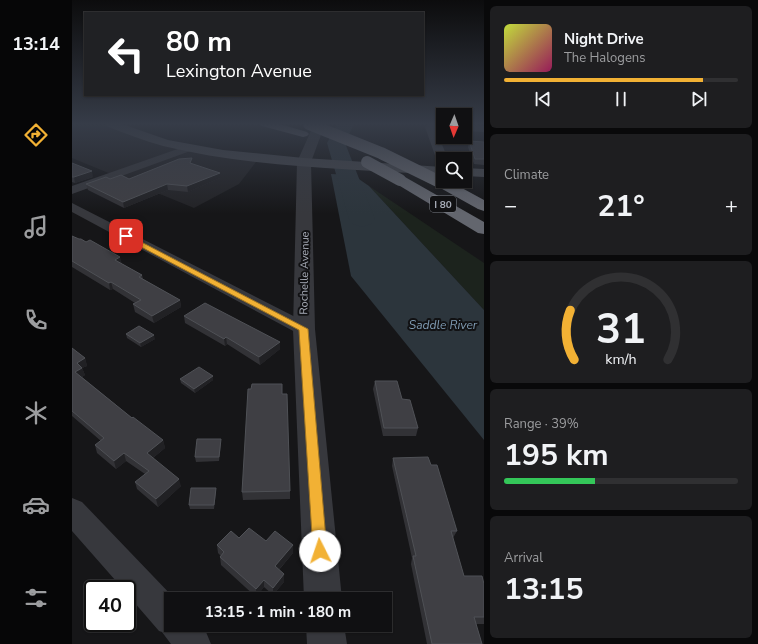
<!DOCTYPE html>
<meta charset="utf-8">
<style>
body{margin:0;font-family:"Nunito Sans",sans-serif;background:#1e1e20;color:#f1f3f6;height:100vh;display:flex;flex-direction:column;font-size:15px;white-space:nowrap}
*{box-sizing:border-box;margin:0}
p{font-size:13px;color:#9c9d9f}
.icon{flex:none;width:22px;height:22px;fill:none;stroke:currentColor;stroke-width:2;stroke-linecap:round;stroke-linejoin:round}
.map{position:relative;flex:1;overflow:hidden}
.details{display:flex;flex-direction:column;gap:6px;padding:6px;background:#09090a;width:274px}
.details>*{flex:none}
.hud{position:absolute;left:12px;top:12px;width:340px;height:84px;border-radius:0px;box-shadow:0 1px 3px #0004,0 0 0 1px #303032;background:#202124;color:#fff;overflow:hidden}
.needle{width:26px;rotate:182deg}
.tools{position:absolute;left:364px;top:108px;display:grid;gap:8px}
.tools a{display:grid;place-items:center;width:36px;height:36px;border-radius:0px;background:#101012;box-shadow:0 1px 3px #0004,0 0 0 1px #303032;font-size:20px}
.speed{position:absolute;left:12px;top:580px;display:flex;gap:8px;font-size:20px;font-weight:700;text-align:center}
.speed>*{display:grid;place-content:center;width:52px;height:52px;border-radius:50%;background:#101012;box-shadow:0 1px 3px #0004,0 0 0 1px #303032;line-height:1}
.speed .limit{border:2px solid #111;border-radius:6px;background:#fff;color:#111}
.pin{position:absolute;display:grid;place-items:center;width:34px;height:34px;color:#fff;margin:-17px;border-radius:8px;box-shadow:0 2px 6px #0006}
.me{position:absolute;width:44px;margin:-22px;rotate:356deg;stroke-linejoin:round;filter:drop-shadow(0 0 3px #0008)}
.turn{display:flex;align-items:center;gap:14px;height:84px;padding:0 16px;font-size:18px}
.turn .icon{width:52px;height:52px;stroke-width:2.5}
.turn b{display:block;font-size:28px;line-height:34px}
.big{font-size:30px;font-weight:700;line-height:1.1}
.details .widget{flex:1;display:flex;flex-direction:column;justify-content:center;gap:6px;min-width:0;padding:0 14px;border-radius:6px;background:#1e1e20}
.details .dial{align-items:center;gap:0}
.dial svg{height:104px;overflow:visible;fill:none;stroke:#303032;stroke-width:7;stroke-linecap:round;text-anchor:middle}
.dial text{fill:#f1f3f6;stroke:none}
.song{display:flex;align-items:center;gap:12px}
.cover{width:48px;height:48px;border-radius:6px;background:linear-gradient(135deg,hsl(70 70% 55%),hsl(330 70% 35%))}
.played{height:4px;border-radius:2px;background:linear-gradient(90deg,#f2b134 85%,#303032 85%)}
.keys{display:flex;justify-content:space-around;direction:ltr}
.heat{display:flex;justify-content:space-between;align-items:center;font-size:22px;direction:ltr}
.charge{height:6px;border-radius:3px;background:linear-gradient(90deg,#34c759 39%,#303032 0)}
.trip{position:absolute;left:92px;top:592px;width:228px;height:40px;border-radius:0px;background:#101012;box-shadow:0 1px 3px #0004,0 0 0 1px #303032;font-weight:700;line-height:40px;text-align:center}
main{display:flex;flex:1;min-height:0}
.tab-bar{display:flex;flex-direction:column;width:72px;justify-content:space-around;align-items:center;background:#060607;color:#9c9d9f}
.tab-bar .icon{width:28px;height:28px}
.tab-bar .active{color:#f2b134}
.tab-bar b{font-size:18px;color:#f1f3f6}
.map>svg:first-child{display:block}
.built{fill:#222225}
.green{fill:#1c231d}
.water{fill:#2c353c}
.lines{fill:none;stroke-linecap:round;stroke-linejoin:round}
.river{fill:#2c353c;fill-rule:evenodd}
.minor{fill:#37383d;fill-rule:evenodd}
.tertiary{fill:#37383d;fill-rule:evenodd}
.secondary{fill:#45474d;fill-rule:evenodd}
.motorway{fill:#63666e;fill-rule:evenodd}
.motorway-bridge{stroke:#63666e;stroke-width:12}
.wall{fill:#323236}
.shaded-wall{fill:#212124}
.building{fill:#3f3f44;stroke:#4f5156}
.route{fill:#f2b134;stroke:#9d7322}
.labels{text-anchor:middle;stroke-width:4;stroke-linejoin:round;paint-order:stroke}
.shield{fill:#111113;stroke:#7b7e86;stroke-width:1}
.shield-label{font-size:10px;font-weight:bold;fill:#a8adb8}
.street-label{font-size:11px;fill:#a8adb8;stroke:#111113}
.water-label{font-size:12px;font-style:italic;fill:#7f9bb3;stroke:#111113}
</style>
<main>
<nav class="tab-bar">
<b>13:14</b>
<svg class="icon active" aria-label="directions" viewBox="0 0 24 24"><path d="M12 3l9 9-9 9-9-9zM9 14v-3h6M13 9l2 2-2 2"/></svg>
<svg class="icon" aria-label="music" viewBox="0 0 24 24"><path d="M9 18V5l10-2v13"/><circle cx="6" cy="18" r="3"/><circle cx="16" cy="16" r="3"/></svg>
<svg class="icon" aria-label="phone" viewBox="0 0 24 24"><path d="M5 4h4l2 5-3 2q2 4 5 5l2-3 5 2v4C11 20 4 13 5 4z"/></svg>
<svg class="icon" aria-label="climate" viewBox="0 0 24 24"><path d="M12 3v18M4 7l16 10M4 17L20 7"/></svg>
<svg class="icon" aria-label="car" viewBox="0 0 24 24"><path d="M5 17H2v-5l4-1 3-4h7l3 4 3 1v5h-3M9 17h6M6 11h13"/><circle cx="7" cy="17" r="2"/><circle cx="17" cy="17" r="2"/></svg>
<svg class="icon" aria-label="filters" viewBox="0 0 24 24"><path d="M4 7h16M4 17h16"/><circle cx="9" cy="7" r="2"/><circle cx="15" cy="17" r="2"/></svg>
</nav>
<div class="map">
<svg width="412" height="644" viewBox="0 0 412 644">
<rect width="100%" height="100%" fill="#161618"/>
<path class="built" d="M0,124H38L71,136L187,158L167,184L122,208L0,158Z"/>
<path class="green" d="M297,186L412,263V310Z"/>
<path class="water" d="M259,174L281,175L297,186L412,310V440L279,276Z"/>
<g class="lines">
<path class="river" d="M265,124H282L273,143L303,219L299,224L290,227L281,224L277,219L255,143Z"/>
<path class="minor" d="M371,124V130H364L376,159H371V164L367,163L365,161L353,127L357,124Z
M393,125L412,126V132L393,131Z
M117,145L122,148L121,150L0,194V186Z
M0,203L239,325L242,329L239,333L232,335L225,333L0,212Z
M0,498L10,502L103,599H99V625H127L134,632L139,644H99L90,632L87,631L55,594V589H51L0,531Z"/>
<path class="tertiary" d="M242,124H253L239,162L243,329L270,599H232L221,329L225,162Z
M234,625H272L275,644H235Z"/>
<path class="secondary" d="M33,124H50L96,140L151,150L232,158L371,167V175C279,169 181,168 91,146C72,141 53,133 34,126Z
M393,168L412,169V177L393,176Z"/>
<path class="motorway" d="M189,124H208L235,132L237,134L235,136L231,137L190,126Z
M328,176L333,177L412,222V234L406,233L323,183L321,180L323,177Z
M368,178H371V181H377L412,200V211L406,209L363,185L361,182L363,179Z"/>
<path class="motorway-bridge" d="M237,124L309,153L368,182
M295,162L328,180"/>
</g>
<path class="wall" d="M397,141L412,142V165L402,164L396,147Z
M0,163L21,177L3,183L0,182Z
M120,164L148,178L116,192L96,190L52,208L16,190L14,184L38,179H57Z
M0,236L70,275L71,279L108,300L109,307L82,323L63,312L61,304L63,303L41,289L38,290L0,267Z
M112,316L208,342V349L188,365L155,344L153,346L113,323Z
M54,334L83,339L69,347L55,338Z
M0,348L13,358L15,366L10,368L13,375L10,377L60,418L91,440L93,448L81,458L109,486L86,507L65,489L63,482L73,474L54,461L44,469L25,453L23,445L29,441L0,416Z
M141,376V380L123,393L109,383L108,379Z
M303,381L330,399L346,428L344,436H311L301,389Z
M210,394L218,491V499L171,500L170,492Z
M149,443L147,461L124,462L123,457Z
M321,458L359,465L385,531L381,538L392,576L412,584V624H404L410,644H355L339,564L340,558L320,466Z
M144,488V492L142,509H118L117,505Z
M167,538L221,545V553L207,570L212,574V582L201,595L192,587L184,597L149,565L148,557L149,556L146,553L145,545Z"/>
<path class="shaded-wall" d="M20,171L21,177L3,183L2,177Z
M148,173V178L116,192L115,186Z
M95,184L96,190L52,208L51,202Z
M48,257L50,264L43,260Z
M39,282L41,289L38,290L37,283Z
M108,300L109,307L82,323L80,316Z
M82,335L83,339L69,347L68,343Z
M154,337L155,344L153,346L152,339Z
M208,342V349L188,365L187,357Z
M13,358L15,366L10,368L13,375L6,379L3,372L5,363Z
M141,376V380L123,393L122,389Z
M91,440L93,448L77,461L75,453Z
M52,453L54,461L44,469L42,461Z
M107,479L109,486L86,507L84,499Z
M221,545V553L203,574V566Z
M212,574V582L201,595V588Z
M192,580V587L184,597V589Z"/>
<path class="building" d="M397,141L412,142V159H403Z
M120,158L118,163L148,173L115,186L95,184L51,202L14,184L34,177L38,179L49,175L57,179L107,159Z
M0,163L20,171L2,177H0Z
M0,236L7,239H9L14,242L18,240L48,257L43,260L70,275L67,277L108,300L80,316L61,304L69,300L39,282L37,283L0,261Z
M133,303L208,342L187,357L154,337L152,339L112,316Z
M67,326L82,335L68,343L54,334Z
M0,348L13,358L5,363L10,368L3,372L60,418L61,417L91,440L75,453L107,479L84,499L63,482L77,471L52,453L42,461L23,445L32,438L0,411Z
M127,367L141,376L122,389L108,379Z
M303,381H325L330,399L338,400L346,428H312Z
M180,384H210V394H215L218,491L170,492L176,389H179Z
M125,439H149L147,457H123Z
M356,457L359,465H365L385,531H379L392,576H410L412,584V617H402L410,644H360L341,556H344L321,458Z
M119,488H144L142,505H117Z
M177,528L194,541L203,531L221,545L203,566L212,574L201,588L192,580L184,589L148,557L152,552L145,545L159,531L167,538Z"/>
<linearGradient id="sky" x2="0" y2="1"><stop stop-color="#0c0c0d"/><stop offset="0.58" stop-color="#363c48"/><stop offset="1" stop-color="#363c48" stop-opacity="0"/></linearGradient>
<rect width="412" height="214" fill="url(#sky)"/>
<path class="route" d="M54,234L236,329L255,551L253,556L248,558L243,556L241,551L227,330L52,238V235Z"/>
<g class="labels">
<rect class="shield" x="358" y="196" width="26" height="16" rx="3"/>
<g class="shield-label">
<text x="371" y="208">I 80</text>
</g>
<g class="street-label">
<text transform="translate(232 273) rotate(-89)" y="4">Rochelle Avenue</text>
</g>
<g class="water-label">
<text x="371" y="329">Saddle River</text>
</g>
</g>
</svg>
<div class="tools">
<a><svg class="needle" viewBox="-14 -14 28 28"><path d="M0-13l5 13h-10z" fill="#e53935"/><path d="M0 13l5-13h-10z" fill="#9c9d9f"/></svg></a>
<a><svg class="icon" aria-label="search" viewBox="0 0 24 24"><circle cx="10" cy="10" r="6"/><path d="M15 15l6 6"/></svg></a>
</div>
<div class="speed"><div class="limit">40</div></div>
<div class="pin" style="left:54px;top:236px;background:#d93025"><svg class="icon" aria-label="arrive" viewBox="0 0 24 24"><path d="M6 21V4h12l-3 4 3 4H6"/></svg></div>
<svg class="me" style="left:248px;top:551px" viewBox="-20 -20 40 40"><circle r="19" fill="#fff"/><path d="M0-13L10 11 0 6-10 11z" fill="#f2b134"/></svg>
<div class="trip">13:15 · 1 min · 180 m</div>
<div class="hud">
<div class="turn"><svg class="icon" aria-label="left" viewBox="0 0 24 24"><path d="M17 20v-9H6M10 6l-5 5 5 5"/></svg><div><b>80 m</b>Lexington Avenue</div></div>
</div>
</div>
<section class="details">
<div class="widget">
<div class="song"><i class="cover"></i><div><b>Night Drive</b><p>The Halogens</p></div></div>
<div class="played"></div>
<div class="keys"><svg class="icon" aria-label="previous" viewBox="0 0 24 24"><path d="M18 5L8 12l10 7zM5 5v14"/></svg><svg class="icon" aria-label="pause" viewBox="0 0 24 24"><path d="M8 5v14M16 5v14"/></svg><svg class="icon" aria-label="next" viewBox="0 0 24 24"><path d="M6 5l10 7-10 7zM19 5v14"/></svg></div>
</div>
<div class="widget"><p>Climate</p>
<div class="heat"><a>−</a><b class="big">21°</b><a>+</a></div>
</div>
<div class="widget dial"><svg viewBox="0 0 100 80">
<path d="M14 69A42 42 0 1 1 86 69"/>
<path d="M14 69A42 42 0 0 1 11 31" stroke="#f2b134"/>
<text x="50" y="56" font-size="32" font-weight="700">31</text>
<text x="50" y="72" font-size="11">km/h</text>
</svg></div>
<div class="widget"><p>Range · 39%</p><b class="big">195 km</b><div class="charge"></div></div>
<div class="widget"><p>Arrival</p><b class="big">13:15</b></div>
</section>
</main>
